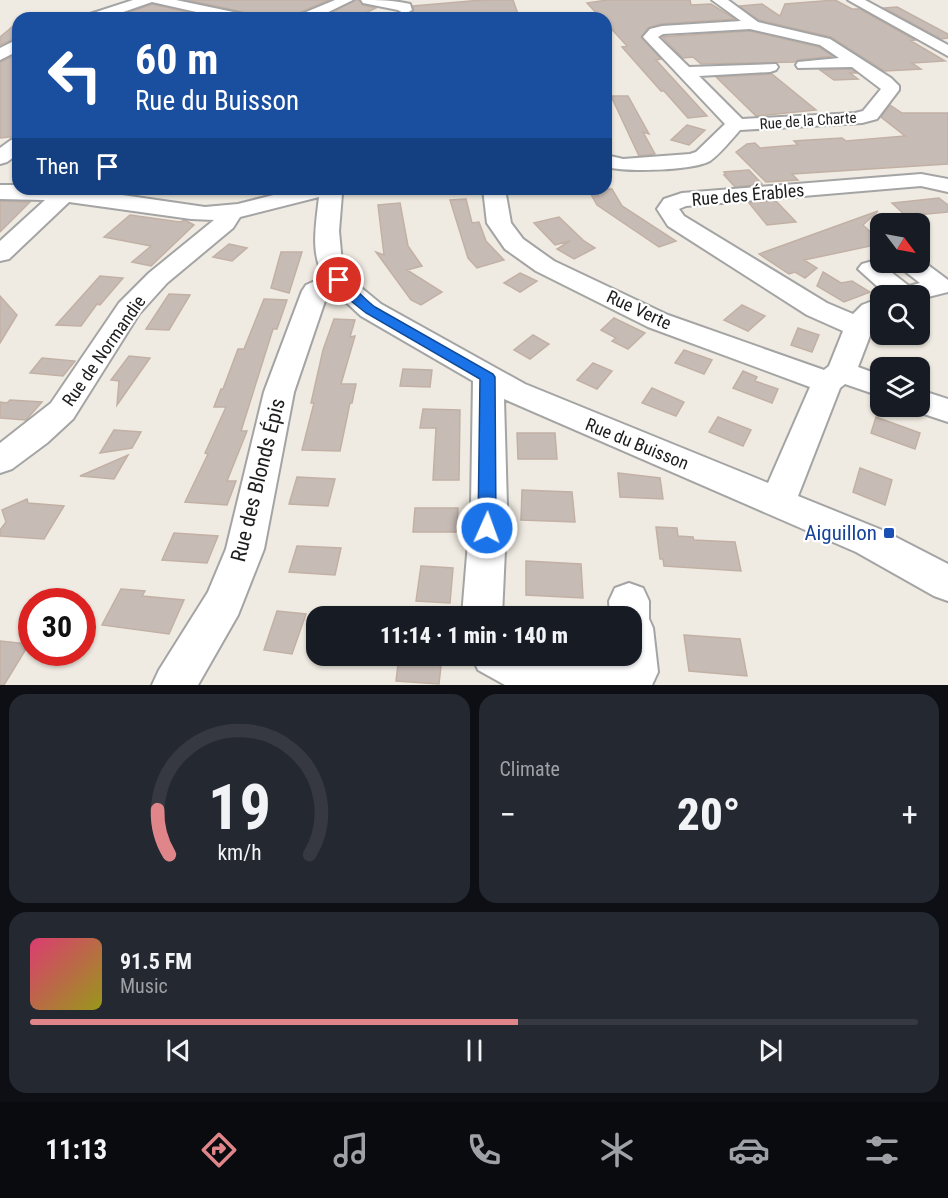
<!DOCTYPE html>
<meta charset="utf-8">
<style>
body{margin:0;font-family:"Roboto Condensed",sans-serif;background:#242831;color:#f1f3f6;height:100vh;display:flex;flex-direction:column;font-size:22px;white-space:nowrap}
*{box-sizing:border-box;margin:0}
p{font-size:20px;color:#9ea1a6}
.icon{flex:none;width:33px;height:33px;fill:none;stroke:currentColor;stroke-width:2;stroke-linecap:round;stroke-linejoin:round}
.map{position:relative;height:685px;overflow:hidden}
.drawer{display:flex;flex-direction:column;gap:9px;padding:9px;background:#0d0f14;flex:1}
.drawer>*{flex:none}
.hud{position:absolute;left:12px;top:12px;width:600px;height:183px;border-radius:18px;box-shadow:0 2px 4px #0004;background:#1a4fa0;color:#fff;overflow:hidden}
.needle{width:39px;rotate:122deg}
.tools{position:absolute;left:870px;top:213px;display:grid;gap:12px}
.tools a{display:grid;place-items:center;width:60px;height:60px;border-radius:12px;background:#171b24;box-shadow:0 2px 4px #0004;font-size:30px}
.speed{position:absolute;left:18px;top:588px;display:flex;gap:12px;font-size:30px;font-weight:700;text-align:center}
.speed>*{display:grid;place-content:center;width:78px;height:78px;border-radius:50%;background:#171b24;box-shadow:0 2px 4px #0004;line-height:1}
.speed .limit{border:9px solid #d22;background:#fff;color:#111}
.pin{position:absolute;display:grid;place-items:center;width:51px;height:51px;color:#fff;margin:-26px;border:3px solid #fff;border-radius:50%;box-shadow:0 2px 6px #0007}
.me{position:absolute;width:66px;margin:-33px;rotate:2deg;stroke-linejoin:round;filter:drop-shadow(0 0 4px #0008)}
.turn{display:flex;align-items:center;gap:21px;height:126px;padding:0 24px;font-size:27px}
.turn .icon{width:78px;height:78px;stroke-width:2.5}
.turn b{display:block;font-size:42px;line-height:51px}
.then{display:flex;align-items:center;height:57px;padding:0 24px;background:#0003;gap:12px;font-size:22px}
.big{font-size:45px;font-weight:800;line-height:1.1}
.drawer .tile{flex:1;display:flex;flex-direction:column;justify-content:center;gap:9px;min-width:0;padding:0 21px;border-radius:18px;background:#242831}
.drawer .dial{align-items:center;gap:0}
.dial svg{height:156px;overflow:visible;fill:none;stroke:#363941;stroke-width:7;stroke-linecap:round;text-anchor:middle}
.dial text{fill:#f1f3f6;stroke:none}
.song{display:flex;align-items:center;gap:18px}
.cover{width:72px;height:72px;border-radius:9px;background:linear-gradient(135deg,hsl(340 70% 55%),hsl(60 70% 35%))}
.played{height:6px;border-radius:3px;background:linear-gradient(90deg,#e0868a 55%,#363941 55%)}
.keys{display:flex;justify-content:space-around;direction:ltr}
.heat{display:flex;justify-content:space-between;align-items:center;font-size:33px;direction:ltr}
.drawer .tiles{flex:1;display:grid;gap:9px;grid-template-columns:1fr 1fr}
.tile:last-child{grid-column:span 2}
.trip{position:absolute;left:306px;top:606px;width:336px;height:60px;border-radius:18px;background:#171b24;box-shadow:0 2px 4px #0004;font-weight:800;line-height:60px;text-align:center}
.tabs{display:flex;height:96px;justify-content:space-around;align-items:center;background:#090b0e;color:#9ea1a6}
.tabs .icon{width:42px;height:42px}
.tabs .on{color:#e0868a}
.tabs b{font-size:27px;color:#f1f3f6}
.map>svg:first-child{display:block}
.building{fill:#c7bcb5;stroke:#c2b0a4;stroke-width:1.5}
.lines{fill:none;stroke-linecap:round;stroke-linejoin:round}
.minor-casing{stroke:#a4a4a4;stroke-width:4}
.minor{fill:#fff;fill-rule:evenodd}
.route{fill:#1a73e8;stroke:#114b97;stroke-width:1.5}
.transit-dot{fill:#1a4fb4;stroke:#fff;stroke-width:2}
.labels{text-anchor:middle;stroke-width:4.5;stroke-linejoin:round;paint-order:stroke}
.far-street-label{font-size:15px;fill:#1d1d1d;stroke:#fff}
.street-label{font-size:18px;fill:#1d1d1d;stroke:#fff}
.near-street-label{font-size:21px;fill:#1d1d1d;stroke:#fff}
.near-transit-label{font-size:21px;fill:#164399;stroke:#fff;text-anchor:end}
</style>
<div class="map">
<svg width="948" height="685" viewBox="0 0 948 685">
<rect width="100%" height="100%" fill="#efebe2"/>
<path class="building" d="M187,0H329L298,13L295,18H252L243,12Z
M355,0H359L363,5L376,8L355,18H321Z
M482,0H513L518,14L493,18H413V6Z
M607,0H690L691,5L711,4L735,19L661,24L648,28L641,37L661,59L656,60L707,116L688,118L664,91H661L622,47L627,46L606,23V18H601L587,3Z
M835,0L852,9H860L915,40L911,41L945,61L912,63L921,69L884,71L831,37L759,20L739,6L762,4L780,16L785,4Z
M152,4L213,18H114Z
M897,7L948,34V38L941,39L884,8Z
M18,22V37L0,45V37Z
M750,31L819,47L833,56L798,60L795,62L701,64L693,57L683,58L662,37Z
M18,54V136L0,138V62Z
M851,69L856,73H850L858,79L834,80L820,70Z
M772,74L816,110L756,116L716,77Z
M611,96H628L649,134L643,132L655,154L639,156Z
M890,105L902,113H948V164L792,174L798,180L766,182L736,152L747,144L755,143L760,148L798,145L794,141L842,138L846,141L905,136L881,117Z
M687,125L705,130L689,145L671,140Z
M749,170L762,184L735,187L724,175H726L724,172Z
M588,189H612L622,206L676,241L659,247L597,205Z
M939,198L948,205V212L906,216L892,203Z
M466,199L472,223L479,222L486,241L504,260L477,268L468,258L450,200Z
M0,201L30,202L0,232Z
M776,201L796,222L767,225L749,203Z
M400,203L408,246L422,266L407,270L442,292L421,305L411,300L376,252L384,255L378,205Z
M878,211L863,225L880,241V244L804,260L817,268L805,278L795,272L789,274L759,254Z
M130,215L180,222L185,220L194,225L151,266L132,262L151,246L104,237Z
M559,217L584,241L595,248L574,259L557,249L570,241L555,245L534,223Z
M229,244L247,248L232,261L213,257Z
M281,252H302L289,293L271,288Z
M823,272L841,283L852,281L870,292L844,302L817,286Z
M520,273L537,281L520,292L504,283Z
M100,276L123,278L100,305L97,304L81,326L56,325Z
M169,294L190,295L169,330L146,329Z
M0,296L17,315L0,343Z
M264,299L287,300L277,329H273L241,431H247L227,481H236L227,505L185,502L208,454L205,453L226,407H214L221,389H223L238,349H244Z
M742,305L765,316L748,331L724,320Z
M614,318L645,333L628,349L612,341L616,338L601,330Z
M334,319L355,320L350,337L355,336L341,384H356L352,403H350L340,451L302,450L314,403H311L323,350Z
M798,328L819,335L812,352L791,345Z
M533,335L549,344L530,359L514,350Z
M684,350L712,360L704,374L675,363Z
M129,356L150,358L117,405L119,381L111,380Z
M42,358L75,361L63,376L30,373Z
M593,363L612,371L597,389L577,380Z
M403,369L432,370L430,387L400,386Z
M743,371L757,377L755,381L778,389L772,403L733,388Z
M652,388L684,402L676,416L642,403Z
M10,400L42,402L26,420L0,418V402L7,403Z
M423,409L460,410L459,480H433L436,428H420Z
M718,417L751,430L743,446L709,432Z
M876,417L920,433L915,449L871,433Z
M114,430L141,432L132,448L100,453Z
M517,433H555L557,459H518Z
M128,455L114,479L80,476Z
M860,468L892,480L885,505L853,492Z
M618,473L660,478L663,499L620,497Z
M297,477L335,479L328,506L289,504Z
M522,490L572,492L575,522L521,520Z
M27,499L28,503L64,506L44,539L0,536V530L6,522L2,510Z
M415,508H458L457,532H413Z
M656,527L677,528L678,536L693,537L694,540L735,542L741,571L664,566L663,559H660Z
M174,533L218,536L207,563L162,560Z
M297,546L341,548L335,575L289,572Z
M526,561L581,564L583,598L526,595Z
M421,566L453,568L450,603L416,601Z
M121,589L145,591L142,596L184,600L169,634L102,625Z
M277,611L306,614L292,654L264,650Z
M684,635L740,639L747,676L689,671Z
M0,641L29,644L4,685H0Z
M399,656H442L439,684L396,681Z"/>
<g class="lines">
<g class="minor-casing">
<path id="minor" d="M133,0H176L243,14L250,18H223L152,2L106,18H85L87,15Z
M335,0H353L316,18H297L299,15Z
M361,0C378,0 393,0 410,4L412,10L405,14L398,10L363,3Z
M712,0H728L758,22L830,39L891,78L899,86V90L877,119L862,123L740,130C731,140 721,153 710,161C692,171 626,172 606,167V155L623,159L690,154L696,152L725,124L643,37L650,29L662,26L741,21ZM750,29L820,45L839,58L798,62L796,65L798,68L852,67L881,89L863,111L855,113L742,119L699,76L770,72L776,70L778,67L776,64L689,67L658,37L663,34Z
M848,0H865L948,45V56Z
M18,39V51L0,60V48Z
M18,138V154L7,162L0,164V148L11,140Z
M921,174L948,179V192L921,186L686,206L679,209L684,216L827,303L853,314L862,305L880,298V317L874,325L858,367L880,375V396L845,384L840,388L798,496L882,530L948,564V601L934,596L856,552L504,399L507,506L502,616H462L471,506L473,381L361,316L335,292L327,295L294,392L264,549L238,615L198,685H152L159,670L208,592L226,549L264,392L302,291L306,285L324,277C310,253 316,224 319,197L240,217L233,228L167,283L139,314L73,419L47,443L12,469L0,473V443L51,403L119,303L149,273L214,220L191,219L69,202L9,259L0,261V241L45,200L0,199V185H18V189H81L205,207L238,204L297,189H346L342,194L339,231L342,263L353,281L381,304L525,384L768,483L810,387L648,327L536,271L505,249L487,223L483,189H505L511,223L523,239L554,261L668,315L824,370L829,366L843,331L807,315L668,226L657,209L664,199L682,193Z
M880,259V262H920V259L948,280V292L920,299V296H888L858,269L862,264ZM902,269L920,283L909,286L891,272Z
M920,390L948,399V422L909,409L908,406H920Z
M629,583L643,588L649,601V619L653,628L658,672L652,685H505L478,670L472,656H632V616H610L609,601L615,588Z"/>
</g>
<use href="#minor" class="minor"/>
</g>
<path class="route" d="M339,277C348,280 365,300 375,307L493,374L495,377L496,528L493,533L487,535L481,533L478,528L480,379L366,313L351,301L335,283L333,280Z"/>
<rect class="transit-dot" x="883" y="527" width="12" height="12" rx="3"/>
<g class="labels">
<g class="far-street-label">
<text transform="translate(808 121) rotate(-4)" y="5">Rue de la Charte</text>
</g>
<g class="street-label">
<text transform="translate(748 195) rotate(-5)" y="6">Rue des Érables</text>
<text transform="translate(639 310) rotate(25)" y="6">Rue Verte</text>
<text transform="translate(104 351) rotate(-55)" y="6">Rue de Normandie</text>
<text transform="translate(637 444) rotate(22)" y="6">Rue du Buisson</text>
</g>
<g class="near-street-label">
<text transform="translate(258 480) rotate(-76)" y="7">Rue des Blonds Épis</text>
</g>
<g class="near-transit-label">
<text x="877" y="540">Aiguillon</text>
</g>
</g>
</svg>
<div class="tools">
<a><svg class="needle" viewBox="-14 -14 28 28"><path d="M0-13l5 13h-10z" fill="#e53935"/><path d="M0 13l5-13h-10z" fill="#9ea1a6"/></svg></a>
<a><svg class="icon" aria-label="search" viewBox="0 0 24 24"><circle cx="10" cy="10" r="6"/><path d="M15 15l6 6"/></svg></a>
<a><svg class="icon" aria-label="layers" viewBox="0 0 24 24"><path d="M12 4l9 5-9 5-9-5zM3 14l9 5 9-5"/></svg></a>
</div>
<div class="speed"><div class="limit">30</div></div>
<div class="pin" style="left:339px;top:280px;background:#d93025"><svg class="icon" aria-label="arrive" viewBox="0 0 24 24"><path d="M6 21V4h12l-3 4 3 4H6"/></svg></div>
<svg class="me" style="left:487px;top:528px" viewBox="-20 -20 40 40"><circle r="17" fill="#1a73e8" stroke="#fff" stroke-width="3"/><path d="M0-11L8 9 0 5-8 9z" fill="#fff"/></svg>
<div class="trip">11:14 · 1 min · 140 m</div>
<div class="hud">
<div class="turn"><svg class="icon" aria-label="left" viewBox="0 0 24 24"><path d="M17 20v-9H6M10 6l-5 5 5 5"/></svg><div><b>60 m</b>Rue du Buisson</div></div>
<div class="then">Then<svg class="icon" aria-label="arrive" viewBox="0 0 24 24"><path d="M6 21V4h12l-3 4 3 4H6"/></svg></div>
</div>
</div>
<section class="drawer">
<div class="tiles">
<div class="tile dial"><svg viewBox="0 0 100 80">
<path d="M14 69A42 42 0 1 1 86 69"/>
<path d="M14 69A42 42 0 0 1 8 46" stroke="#e0868a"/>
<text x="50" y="56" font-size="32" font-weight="700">19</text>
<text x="50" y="72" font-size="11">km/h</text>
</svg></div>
<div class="tile"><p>Climate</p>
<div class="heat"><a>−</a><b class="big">20°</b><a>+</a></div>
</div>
<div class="tile">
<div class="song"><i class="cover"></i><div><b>91.5 FM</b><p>Music</p></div></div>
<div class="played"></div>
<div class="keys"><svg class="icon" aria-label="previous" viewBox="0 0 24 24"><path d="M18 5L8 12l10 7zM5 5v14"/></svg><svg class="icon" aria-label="pause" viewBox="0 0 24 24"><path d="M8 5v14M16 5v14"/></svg><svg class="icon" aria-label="next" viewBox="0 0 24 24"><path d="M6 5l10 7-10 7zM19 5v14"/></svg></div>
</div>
</div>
</section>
<nav class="tabs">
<b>11:13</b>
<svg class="icon on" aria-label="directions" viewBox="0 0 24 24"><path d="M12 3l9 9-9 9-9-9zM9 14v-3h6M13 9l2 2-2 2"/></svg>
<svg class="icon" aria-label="music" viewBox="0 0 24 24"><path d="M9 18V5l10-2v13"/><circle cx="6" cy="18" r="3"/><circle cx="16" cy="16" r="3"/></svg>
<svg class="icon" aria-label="phone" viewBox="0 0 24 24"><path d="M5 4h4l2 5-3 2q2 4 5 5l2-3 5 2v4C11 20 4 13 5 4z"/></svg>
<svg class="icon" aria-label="climate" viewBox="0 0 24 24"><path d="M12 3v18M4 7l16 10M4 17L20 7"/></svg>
<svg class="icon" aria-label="car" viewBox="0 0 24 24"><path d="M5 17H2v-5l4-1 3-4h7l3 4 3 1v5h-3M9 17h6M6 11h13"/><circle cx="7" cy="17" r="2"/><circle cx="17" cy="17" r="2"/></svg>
<svg class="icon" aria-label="filters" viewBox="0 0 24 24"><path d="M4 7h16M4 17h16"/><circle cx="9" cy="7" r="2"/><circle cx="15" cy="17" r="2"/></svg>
</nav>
